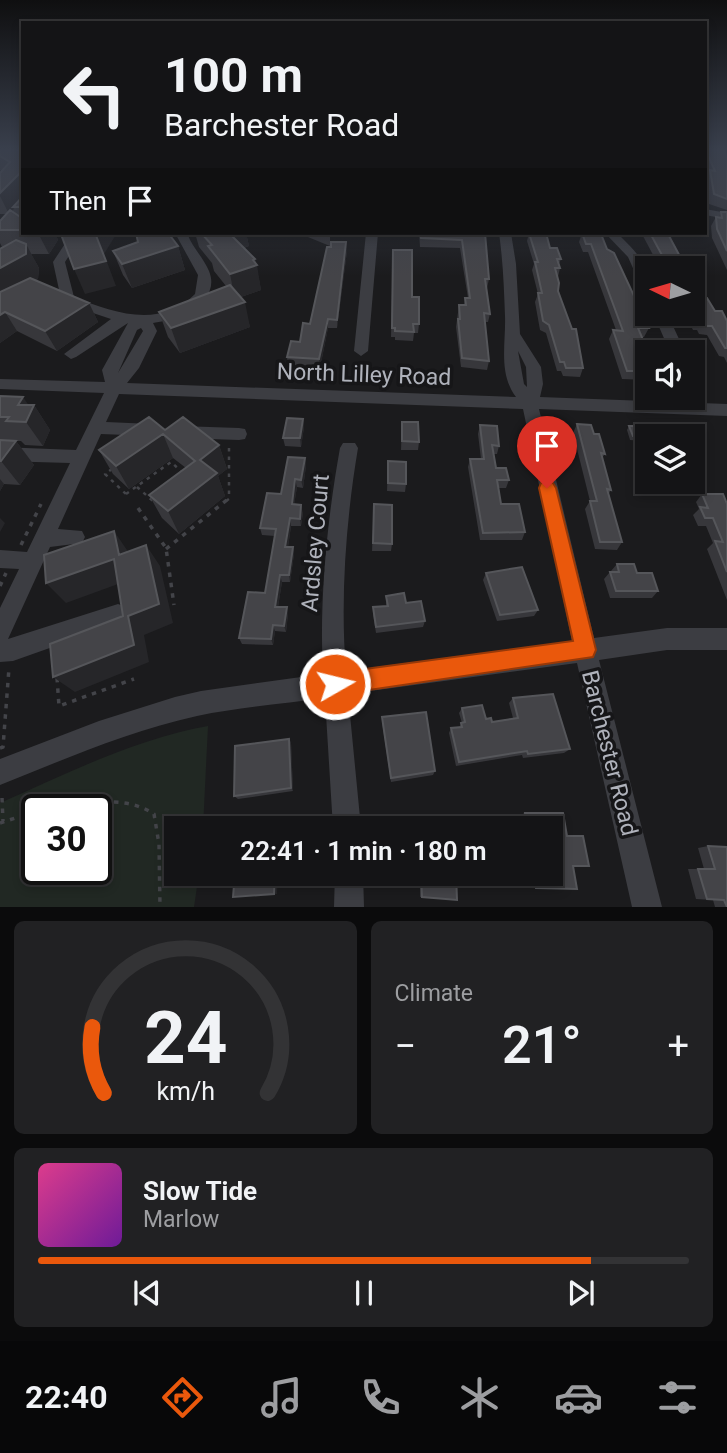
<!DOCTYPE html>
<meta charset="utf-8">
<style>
body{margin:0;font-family:Roboto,sans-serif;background:#212123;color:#f1f3f6;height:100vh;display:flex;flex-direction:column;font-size:26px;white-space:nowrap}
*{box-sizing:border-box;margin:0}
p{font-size:23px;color:#9d9ea1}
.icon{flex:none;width:38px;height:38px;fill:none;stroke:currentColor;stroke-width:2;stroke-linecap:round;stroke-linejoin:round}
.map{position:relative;height:907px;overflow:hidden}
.panel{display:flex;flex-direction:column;gap:14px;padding:14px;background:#0b0b0c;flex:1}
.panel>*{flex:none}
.guide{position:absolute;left:21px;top:21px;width:686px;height:214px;border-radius:0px;box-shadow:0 4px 10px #0003,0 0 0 2px #333335;background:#141416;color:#f1f3f6;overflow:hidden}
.needle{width:46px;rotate:275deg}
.buttons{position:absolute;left:635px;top:256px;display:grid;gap:14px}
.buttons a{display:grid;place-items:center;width:70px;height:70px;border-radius:0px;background:#141416;box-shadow:0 4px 10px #0003,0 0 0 2px #333335;font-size:35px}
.speed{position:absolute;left:21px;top:794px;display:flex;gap:14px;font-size:35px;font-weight:700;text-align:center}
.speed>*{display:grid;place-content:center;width:91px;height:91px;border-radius:50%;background:#141416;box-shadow:0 4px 10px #0003,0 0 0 2px #333335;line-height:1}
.speed .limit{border:4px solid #111;border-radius:10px;background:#fff;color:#111}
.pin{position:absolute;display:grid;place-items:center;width:60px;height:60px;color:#fff;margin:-72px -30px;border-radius:50% 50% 50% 0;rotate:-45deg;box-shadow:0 0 7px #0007}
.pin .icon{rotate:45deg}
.me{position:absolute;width:77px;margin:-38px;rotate:82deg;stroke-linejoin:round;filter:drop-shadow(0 0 5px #0008)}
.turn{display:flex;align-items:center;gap:24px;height:147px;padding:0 28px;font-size:32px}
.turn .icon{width:91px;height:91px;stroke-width:2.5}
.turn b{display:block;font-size:49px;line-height:60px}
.then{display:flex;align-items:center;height:66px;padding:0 28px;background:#0003;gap:14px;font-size:26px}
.big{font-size:52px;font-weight:600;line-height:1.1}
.panel .card{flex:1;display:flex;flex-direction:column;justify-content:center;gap:10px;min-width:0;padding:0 24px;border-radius:10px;background:#212123}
.panel .dial{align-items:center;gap:0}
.dial svg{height:182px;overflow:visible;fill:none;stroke:#333335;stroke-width:7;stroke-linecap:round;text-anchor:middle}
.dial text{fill:#f1f3f6;stroke:none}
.song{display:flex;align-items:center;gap:21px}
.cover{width:84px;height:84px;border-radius:10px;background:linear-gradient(135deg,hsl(330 70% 55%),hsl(280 70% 35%))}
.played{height:7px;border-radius:4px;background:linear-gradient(90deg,#ea580c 85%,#333335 85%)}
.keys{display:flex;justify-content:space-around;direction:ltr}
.heat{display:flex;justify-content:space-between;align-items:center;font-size:38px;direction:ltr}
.panel .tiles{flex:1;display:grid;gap:14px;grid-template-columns:1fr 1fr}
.card:last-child{grid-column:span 2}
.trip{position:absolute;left:164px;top:816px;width:399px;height:70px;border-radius:0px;background:#141416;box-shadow:0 4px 10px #0003,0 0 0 2px #333335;font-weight:600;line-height:70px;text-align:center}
.tabs{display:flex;height:112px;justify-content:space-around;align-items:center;background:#080809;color:#9d9ea1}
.tabs .icon{width:49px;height:49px}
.tabs .active{color:#ea580c}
.tabs b{font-size:32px;color:#f1f3f6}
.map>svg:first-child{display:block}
.green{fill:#212823;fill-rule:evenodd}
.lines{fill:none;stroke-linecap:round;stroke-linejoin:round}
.path-far1{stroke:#434449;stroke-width:2.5;stroke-dasharray:3.5 5;stroke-linecap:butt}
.path{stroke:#434449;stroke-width:3.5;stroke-dasharray:4.5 6;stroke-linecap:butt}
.minor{fill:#3c3d42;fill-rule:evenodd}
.wall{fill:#37373b}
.shaded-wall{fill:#262629}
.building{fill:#444448;stroke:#55565a;stroke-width:2}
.route{fill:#ea580c;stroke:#983908;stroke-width:2}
.labels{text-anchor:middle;stroke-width:7;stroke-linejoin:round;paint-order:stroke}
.street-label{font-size:23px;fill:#afb2bb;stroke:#161618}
</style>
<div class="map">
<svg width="727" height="907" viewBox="0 0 727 907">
<rect width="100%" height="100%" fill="#1b1b1d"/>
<path class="green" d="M208,726L203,828H177V873H199L194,907H0V803C68,773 135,739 208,726ZM37,810H96V870H37Z"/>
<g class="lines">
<path class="path-far1" d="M112,469L105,474L127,495
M137,487L153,501
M126,494L171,462L182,472
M226,501L229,499V446"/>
<path class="path" d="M138,508L166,548L174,605
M21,545L41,504
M166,549L228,499
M0,586L6,573
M57,678L59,706L134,679
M0,748L3,747L9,668
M2,798L3,821
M41,810C78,806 121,792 154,814L159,844L160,907
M0,823L37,811"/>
<path class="minor" d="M705,209L727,213V219L705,215Z
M72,233H84L65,262L74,297C113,313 161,329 195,294L198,275L175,233H187C192,247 203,257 209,271C222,303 177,320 153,323L157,331L139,368L127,383L516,397C498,373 506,344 505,316C504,288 503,261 499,233H511L516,264L520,334L541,367L543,384L540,397L727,404V416L539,409L594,638L667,628H727V650H667L599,660L662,907H632L577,663L348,694L361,828H333L325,698C283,704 239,707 197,716C129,731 65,759 0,785V759L99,721L175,697L201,691L323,674C319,602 327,520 340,448L343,443H355L358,448C346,519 340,600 346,671L572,641L523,409L119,394L106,422L152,424L160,430L152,436L101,434L58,529L82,531L85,537L82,543L50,547L8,639L118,604L126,607L129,614L126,621L13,661L0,662V608L19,569L0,568V550L27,552L70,463L0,461V447L76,450L104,393L0,389V379L105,382L102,370L128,323L76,357L71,359L64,354L111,319L78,308L61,299L53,262ZM141,328L143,331L118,373L137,330ZM518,351L526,367L527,387L524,384Z
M366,233H378L368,351L361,356L354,351Z
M605,233H617C636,252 648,261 648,290L641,286L628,257Z
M653,313H667L685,352H670Z
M180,426L239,428L245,429L247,434L245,439L239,440L180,438L174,437L172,432L174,427Z
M335,873H363L364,907H334Z"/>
</g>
<path class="wall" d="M0,149H23V233H55L58,240L49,254H31L39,268L38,279L36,280L89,303L98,322L57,351L17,331L0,343L2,247L0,243V221L6,214H0V173L2,171L0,170Z
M705,149L727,159V210L709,204L706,180L708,175L705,169Z
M721,212H727V270L712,238L711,226L716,217L718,218Z
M195,233H246L249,246L244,248L255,259L261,290L241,297L250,327L180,353L168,337L159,312L226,286L214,271L212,263L199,247Z
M298,233H325L330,237V246Z
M419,233H485L489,279L487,288H486L490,314L488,322H485L489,361L487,370L461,367L456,327L459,305H464L465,298H468L460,248L420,247Z
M529,233L550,248L561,259L559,264L560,268L558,277V291L583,368L580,377L563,376L561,371H557L546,333L540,330L535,302L538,294L532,270L534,264L527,241Z
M582,233L607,249L649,328L644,337H642L648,352V380L622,379L609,339L613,330H616L588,252H583L579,242Z
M643,233H670L672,236L671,238L683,262L690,268H660L643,236Z
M169,235L178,246L185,270L132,288L123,275L113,251L138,242Z
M393,250L412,297L419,324L418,333H414L413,341L395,340V337H391Z
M347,251L337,328H328L320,368L288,365L287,357L300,342L310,324Z
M703,298L715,311L727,321V363L724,357L719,356L707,335L699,334L697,330H693L684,313H693Z
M0,396L28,405H34L50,430L43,446L25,445L21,441H16L34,465L20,485L4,484L0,491Z
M303,419L304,427L301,447L285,446L283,438Z
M402,422L419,442L418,450H401Z
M577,424L594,434L605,454L602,458L611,490L608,495L622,542L617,550L595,549L585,509L590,501L573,433Z
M480,425L499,446L497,454H493L496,468L509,480L506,488H499L501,504L525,532L522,540H480L468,467L470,459H481L478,434Z
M629,426L647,437L644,441L630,440L627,430Z
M165,430L219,445L227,469L218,476L225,496L179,534L162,518L149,495L186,468L173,458L129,489L113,474L99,450Z
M643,454H648V473H642L638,462Z
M305,458L306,466L303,488L297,487L294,504L303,513L301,526H291L288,547H293L294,554L290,582H282L278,607L288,614L286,632L275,631L273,645L242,644L239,638L265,593L275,536L262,535L260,528Z
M388,461L406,484L405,492L387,491Z
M669,481H693L703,486L697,494L680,493L677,484L670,483Z
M702,494L727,504V600L707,549L713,543L706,526H698L693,515L699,509L696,502Z
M374,504L392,544L391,551H372Z
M617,564L637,573L658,591L652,598H610L604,579L610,572H612L611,571Z
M486,573L538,610L534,616L497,621L483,580Z
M386,596L406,603L425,621L423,627L376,633L373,614V607L386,606Z
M513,698L570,749L564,753L523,758L522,755L456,766L449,733L451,728L459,727L462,723L459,713L462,708L492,722L513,718L509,703Z
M382,717L435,771L433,775L391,782L382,722Z
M289,739L291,743L293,791L238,799L234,796Z
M525,813L567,836L589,866L573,867L577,889L531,888L529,873H551V828H522L520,815Z
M708,846L727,907H715L713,900L696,899L688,869H704L698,848Z
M401,873H456L457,900L420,897V874Z"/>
<path class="shaded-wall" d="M23,170V199L13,207L14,209L9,214L0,196V193Z
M38,233H55L58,240L49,254Z
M95,233H117L104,254L116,286L85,294L74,269Z
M226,233H246L249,246L230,252Z
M346,242L347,251L337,328V320Z
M26,244L39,268L38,279L0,301V268Z
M178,246L185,270L132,288L122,264Z
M255,259L256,265H257L261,290L235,299L230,274Z
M245,302L250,327L180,353L171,328Z
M89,303L98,322L57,351L45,331Z
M5,312L17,331L0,343V315Z
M328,319V328L320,368L319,359Z
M23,397L32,410L34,405L50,430L43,446L26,422L18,405Z
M303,419L304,427L301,447L300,438Z
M163,434L173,458L129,489L116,466Z
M16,441L34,465L20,485L1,461Z
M219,445L227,469L218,476L225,496L179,534L168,511L200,460Z
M305,458L306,466L303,488L301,480Z
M0,479L4,484L0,491Z
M295,479L297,487L293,512L292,504Z
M301,505L303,513L301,526L300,519Z
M0,518L5,523L0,532Z
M290,518L291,526L287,554L285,547Z
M114,531L129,553L119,555Z
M146,545L160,566L173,623L144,635L149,662L75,692L53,677L128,616Z
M293,547L294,554L290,582L289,575Z
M114,559L129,580L66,603L46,583Z
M280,575L282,582L277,613L275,607Z
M287,607L288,614L286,632L284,626Z
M273,625L275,631L273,645L271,639Z
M289,739L291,743L293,791L291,788Z
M275,873H278L277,894H274Z"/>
<path class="building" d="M0,149H16L23,153V170L0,193V173L10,162L0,156Z
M705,149H722L725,152L727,159V199L714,194L710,170L715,171Z
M23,196V207H13Z
M10,210L19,216H23V230H0V221Z
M721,212H727V251L717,229L716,217L722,218Z
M65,233H95L106,261L74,269L62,237Z
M136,233H168L178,246L122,264L113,251L138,242Z
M201,233H229L255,259L253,260L257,265L230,274L208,246L212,245Z
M420,233H485L489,279H485L490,314L484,313L489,361L462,358L458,319H460L459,305H466L465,298H470L462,240L421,238Z
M529,233H546L550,248H557L561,259H557L560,268H555L559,283L558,291L572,329H576L583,368H566L564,362H560L549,325L543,321L538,293H542L535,262H538Z
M582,233L601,234L607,249L614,253L649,328H638L648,352V371H627L613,330L623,331L591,244H586Z
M650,233H670L672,236H669L683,262H687L690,268H669Z
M16,240L26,244V254L0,268V249Z
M331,242H346L337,320L328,319L319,359L287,357L291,341L300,342L303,323L310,324L327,247H331Z
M393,250H412V297H419V324H413L414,332L395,331V328H392Z
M30,278L89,303L45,331L5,312L0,315V292Z
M693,279L703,298H707L715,311H722L727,321V348H725L712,326H705L702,321H698L693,312Z
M230,285L245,302L171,328L159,312Z
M0,396L23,397L18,405H34L26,422L6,421L9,417H0Z
M149,417L165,430L183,417L219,445L200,460L217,473L168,511L149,495L195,461L163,434L116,466L99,450Z
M287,418L303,419L300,438H283Z
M402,422H418L419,442L402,441Z
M577,424L591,425L594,434H599L605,454L601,453L611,490L607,489L622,542H600L590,501H597Z
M480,425L497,426L499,446L492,445L496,468H506L509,480H497L501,504H519L525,532L483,533L470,459H484Z
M629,426H643L647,437L633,436Z
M656,431L679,432L681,436H657Z
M0,440L16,441L1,461H0Z
M643,454H648V466H647Z
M288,457L305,458L301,480L295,479L292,504L301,505L300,519L290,518L285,547H293L289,575H280L275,607H287L284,626L273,625L271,639L239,638L248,592L265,593L276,529L260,528L267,493L281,494Z
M388,461L406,462V484L388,483Z
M693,464L703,486L686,485L684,481H693Z
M702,494H723L727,504V572L715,541L723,542L713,518H705L700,507L708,508Z
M374,504L392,505V544L373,543Z
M114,531L119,555L146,545L159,604L128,616L134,645L53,677L50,644L123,616L114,559L46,583L44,555Z
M617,564H634L637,573H652L658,591H616L610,572H619Z
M522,567L538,610L500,615L486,573Z
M404,593L406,603L421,601L425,621L376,627L373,607L388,606L386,596Z
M553,694L570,749L528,754L527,751L459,762L451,728L462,727L461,723L465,722L462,708L482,705L486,719L491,718L492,722L518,718L513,698Z
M426,712L435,771L391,778L382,717Z
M289,739L291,788L234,796L235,746Z
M525,813H563L567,836H583L589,866H573L577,889L536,888L534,873H551V828H527Z
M277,819V828H238L239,822Z
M419,823L454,826V828H420Z
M708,846L727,847V907L724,900L707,899L698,869H715Z
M235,873H275L274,894L233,897Z
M411,873H456L457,900L422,897L421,874Z"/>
<linearGradient id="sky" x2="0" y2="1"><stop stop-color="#0f0f10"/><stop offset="0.54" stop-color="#393f4c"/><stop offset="1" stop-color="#393f4c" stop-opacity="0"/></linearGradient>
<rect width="727" height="276" fill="url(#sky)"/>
<path class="route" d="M547,481L553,483L556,488L596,650L593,657L335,695L327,691L324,684L327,676L335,673L573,641L539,488L541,483Z"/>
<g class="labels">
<g class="street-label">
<text transform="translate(364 374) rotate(2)" y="8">North Lilley Road</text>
<text transform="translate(315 543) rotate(-85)" y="8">Ardsley Court</text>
<text transform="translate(610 753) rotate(76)" y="8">Barchester Road</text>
</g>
</g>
</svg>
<div class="buttons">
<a><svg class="needle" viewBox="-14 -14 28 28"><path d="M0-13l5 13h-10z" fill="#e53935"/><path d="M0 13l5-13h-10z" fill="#9d9ea1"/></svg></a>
<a><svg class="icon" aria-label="sound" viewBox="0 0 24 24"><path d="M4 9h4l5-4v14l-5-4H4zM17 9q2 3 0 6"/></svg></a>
<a><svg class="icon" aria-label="layers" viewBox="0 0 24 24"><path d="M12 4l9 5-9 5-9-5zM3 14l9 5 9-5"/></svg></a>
</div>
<div class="speed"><div class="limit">30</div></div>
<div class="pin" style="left:547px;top:488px;background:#d93025"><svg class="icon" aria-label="arrive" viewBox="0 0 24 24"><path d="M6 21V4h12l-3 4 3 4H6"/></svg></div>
<svg class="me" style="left:335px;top:684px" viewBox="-20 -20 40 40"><circle r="17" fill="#ea580c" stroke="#fff" stroke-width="3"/><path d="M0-11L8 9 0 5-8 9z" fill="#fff"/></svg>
<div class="trip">22:41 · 1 min · 180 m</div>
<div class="guide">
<div class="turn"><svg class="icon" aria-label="left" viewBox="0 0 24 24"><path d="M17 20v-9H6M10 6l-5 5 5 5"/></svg><div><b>100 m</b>Barchester Road</div></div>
<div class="then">Then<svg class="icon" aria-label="arrive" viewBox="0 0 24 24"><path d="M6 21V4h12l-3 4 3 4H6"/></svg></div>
</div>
</div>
<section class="panel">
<div class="tiles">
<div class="card dial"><svg viewBox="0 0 100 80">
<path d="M14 69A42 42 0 1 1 86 69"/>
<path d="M14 69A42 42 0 0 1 9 40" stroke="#ea580c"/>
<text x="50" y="56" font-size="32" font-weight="700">24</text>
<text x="50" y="72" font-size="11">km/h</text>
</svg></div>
<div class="card"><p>Climate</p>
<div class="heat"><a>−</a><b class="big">21°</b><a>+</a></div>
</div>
<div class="card">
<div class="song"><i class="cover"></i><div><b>Slow Tide</b><p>Marlow</p></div></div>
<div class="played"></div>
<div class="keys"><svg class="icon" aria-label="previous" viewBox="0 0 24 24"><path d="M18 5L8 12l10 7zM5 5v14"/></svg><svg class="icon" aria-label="pause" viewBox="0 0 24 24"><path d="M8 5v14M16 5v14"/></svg><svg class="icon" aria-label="next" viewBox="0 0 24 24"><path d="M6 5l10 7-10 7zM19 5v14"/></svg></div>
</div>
</div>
</section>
<nav class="tabs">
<b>22:40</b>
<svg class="icon active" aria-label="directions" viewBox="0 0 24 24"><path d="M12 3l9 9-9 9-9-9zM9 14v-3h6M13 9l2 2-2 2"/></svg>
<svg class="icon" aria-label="music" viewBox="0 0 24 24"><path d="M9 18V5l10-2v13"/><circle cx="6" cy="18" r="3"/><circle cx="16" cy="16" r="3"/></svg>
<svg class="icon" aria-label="phone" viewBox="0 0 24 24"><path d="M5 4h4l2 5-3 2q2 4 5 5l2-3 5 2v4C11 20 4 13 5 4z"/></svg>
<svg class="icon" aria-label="climate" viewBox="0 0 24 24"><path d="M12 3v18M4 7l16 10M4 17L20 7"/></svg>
<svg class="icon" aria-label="car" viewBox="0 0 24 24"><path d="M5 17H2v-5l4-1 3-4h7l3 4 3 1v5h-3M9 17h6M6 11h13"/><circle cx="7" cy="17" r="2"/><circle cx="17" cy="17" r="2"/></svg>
<svg class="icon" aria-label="filters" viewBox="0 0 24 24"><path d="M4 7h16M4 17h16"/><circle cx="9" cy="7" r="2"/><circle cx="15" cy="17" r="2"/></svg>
</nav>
